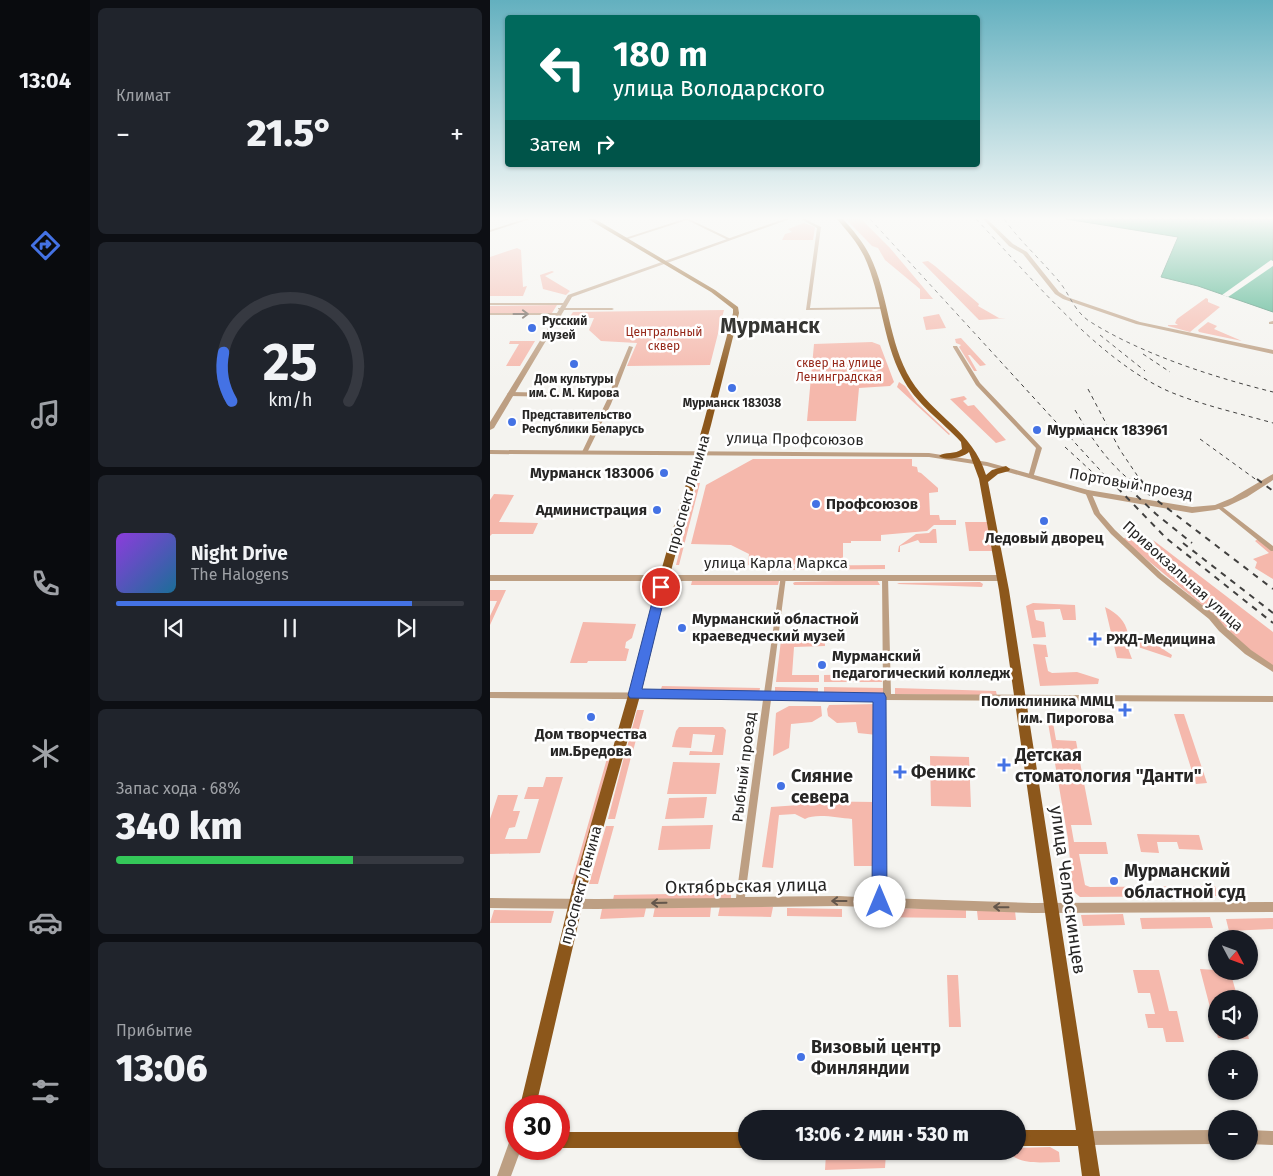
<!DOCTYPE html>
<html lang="ru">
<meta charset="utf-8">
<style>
body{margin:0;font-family:"Fira Sans",sans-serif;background:#20242c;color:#f1f3f6;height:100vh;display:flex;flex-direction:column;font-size:19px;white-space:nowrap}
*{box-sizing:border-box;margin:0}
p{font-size:16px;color:#9ea1a6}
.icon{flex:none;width:28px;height:28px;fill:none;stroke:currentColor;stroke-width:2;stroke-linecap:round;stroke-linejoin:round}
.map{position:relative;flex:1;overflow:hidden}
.panel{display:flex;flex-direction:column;gap:8px;padding:8px;background:#0d0f14;width:400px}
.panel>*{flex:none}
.guide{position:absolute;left:15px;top:15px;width:475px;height:152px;border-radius:5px;box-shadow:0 1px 4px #0004;background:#00695c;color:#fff;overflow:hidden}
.needle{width:32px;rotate:131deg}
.tools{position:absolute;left:718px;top:930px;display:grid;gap:10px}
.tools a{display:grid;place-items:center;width:50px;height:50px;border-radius:50%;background:#171b24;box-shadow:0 1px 4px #0004;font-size:25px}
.speed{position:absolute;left:15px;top:1095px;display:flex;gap:10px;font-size:25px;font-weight:700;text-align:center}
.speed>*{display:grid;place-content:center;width:65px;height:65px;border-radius:50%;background:#171b24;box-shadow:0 1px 4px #0004;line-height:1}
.speed .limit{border:8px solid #d22;background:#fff;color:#111}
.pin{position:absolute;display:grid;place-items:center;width:42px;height:42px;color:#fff;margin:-21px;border:2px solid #fff;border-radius:50%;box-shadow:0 1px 5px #0007}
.me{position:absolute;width:55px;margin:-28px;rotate:0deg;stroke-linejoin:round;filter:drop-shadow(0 0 4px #0008)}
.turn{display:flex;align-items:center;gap:18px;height:105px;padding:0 25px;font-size:22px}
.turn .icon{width:65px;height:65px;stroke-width:2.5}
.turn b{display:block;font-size:35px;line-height:42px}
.then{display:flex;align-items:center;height:48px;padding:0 25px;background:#0003;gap:10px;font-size:19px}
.big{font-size:38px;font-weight:800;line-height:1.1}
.panel .tile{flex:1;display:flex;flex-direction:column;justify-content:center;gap:8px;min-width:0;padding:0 18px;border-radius:8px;background:#20242c}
.panel .dial{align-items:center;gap:0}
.dial svg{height:130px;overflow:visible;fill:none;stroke:#363941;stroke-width:7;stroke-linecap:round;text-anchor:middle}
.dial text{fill:#f1f3f6;stroke:none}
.song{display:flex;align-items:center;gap:15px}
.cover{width:60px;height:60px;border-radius:8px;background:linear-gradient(135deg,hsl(270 70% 55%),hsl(200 70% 35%))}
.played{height:5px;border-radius:2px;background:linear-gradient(90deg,#4472e4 85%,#363941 85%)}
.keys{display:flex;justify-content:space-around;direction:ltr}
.heat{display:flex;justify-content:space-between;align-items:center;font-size:28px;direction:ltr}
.charge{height:8px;border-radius:4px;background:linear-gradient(90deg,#34c759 68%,#363941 0)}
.trip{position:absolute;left:248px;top:1110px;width:288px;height:50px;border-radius:25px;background:#171b24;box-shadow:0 1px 4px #0004;font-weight:800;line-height:50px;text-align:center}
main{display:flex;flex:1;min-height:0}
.tabs{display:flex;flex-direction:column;width:90px;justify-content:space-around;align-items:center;background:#090b0e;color:#9ea1a6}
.tabs .icon{width:35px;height:35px}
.tabs .on{color:#4472e4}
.tabs b{font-size:22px;color:#f1f3f6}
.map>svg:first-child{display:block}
.green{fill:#f5b8ac}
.water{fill:#3dab82;stroke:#368366}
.pier{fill:#f4f3ef}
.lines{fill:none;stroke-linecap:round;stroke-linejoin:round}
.minor{fill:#bd9f83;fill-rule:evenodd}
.tertiary{fill:#bd9f83;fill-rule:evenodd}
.primary{fill:#8c571b;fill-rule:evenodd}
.rail-far1{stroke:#41403f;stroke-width:1;stroke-dasharray:4 4;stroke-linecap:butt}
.rail{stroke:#41403f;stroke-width:2;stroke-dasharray:6 6;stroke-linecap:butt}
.oneway{stroke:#63564b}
.route{fill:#4472e4;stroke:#2c4a94}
.poi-dot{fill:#4472e4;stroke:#fff;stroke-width:2}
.labels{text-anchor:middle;stroke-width:5;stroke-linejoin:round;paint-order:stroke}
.far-poi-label{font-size:12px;font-weight:bold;fill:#272625;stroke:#fff;text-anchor:start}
.far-park-label{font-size:12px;fill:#962819;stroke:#fff}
.poi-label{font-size:15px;font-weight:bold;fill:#272625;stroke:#fff;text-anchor:start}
.street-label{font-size:15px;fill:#272625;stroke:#fff}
.near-poi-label{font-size:18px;font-weight:bold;fill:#272625;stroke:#fff;text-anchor:start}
.near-street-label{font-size:18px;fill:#272625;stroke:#fff}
.far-town-label{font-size:21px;font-weight:bold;fill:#363633;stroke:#fff}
</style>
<main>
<nav class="tabs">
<b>13:04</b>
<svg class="icon on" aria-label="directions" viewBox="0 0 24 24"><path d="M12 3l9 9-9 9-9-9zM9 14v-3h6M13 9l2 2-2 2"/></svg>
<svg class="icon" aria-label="music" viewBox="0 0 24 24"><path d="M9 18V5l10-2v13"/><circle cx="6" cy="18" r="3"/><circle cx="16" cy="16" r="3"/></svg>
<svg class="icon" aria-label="phone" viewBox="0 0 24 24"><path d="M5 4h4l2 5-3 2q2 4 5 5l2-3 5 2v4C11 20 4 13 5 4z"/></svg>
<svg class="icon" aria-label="climate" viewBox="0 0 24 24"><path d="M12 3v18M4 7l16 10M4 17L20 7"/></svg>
<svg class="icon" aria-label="car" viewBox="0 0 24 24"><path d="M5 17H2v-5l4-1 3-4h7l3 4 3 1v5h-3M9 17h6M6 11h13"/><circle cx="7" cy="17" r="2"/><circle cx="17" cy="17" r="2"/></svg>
<svg class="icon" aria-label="filters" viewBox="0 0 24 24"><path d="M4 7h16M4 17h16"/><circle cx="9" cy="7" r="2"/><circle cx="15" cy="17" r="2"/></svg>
</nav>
<section class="panel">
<div class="tile"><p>Климат</p>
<div class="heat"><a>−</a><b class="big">21.5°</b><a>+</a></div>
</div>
<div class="tile dial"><svg viewBox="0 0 100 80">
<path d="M14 69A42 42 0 1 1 86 69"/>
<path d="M14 69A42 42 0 0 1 9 39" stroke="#4472e4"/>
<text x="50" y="56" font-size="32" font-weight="700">25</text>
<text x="50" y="72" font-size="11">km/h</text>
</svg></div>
<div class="tile">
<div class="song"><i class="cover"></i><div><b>Night Drive</b><p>The Halogens</p></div></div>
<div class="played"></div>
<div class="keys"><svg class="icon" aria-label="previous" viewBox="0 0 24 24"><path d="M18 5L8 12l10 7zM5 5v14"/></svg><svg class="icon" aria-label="pause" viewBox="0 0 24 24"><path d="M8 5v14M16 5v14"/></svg><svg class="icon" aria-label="next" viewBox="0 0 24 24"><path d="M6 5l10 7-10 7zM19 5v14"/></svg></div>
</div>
<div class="tile"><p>Запас хода · 68%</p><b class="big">340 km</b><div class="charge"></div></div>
<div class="tile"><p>Прибытие</p><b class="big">13:06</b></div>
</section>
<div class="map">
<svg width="783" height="1176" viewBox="0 0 783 1176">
<rect width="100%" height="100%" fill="#f4f3ef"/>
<path class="green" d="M356,219H371L400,248L443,299H430V289L395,260L388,248L382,246Z
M314,223L325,227L323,240H292L295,234L302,232L298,229Z
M27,248L31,250L33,287L37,286L33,296H0V257Z
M438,261L445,266L489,304L488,306L509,318H516L489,320L432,262Z
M62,271L64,272L55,276L80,291L76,295L53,289L50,275Z
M716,298L718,299V302L730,307L700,332L678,326V325H688L685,323L687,319Z
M67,305L62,313H0V306Z
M234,310L220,365L137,366L147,343L111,341L99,330L104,318H79L83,312Z
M449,314L456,328L436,330L433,317Z
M718,322L727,326L724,329L752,341L709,332L708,330Z
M471,338L496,365L490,366L480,355H478L487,371H484L469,347L471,345L466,343L465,339Z
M20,341H45L30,366H16L29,344H19Z
M382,342L390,345L404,382L400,386L369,388L366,421H317L324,344Z
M409,382L415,386L427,403L460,434L459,435L407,387Z
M474,396L477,399L473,401L478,406L484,405L516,440L506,443L460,399Z
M263,459H422V466L427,467L428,472L431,473L448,488V492L439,493L440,515H449L450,520H466V525H444L437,531L391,535V541H361V543H353V564L258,565L259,554L241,545L201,544L216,485Z
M207,483H210L189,565H186Z
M4,494L24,495L9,522L48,523L43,534H2L0,536V500Z
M475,522H497L502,551H479Z
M443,529H446L447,543H430L428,540L410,546V552H408L409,546L426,534L439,533Z
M637,537L656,551L667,546L663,540L783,632V666L760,650L738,631L725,616L632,539Z
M768,539L783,550V579L765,568L767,562L763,559L779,553L765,541Z
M395,565V569L261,570L262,566Z
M387,580L390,585H304L303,583L305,582Z
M202,581H289L288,585H201Z
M490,582L493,584L492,587L407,584L409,583Z
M0,590H16L0,625V616L7,601H0Z
M543,603L585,605L586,620H573L570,609L544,610L546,620L554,622L556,637L542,638L536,606Z
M615,607C628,614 635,620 638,634L646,641L653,636L682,655L681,658L636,643L642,659L627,658Z
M93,622L146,624L142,638L136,642L135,648L139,649L136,661H98L97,663H80Z
M335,639V646L304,647L302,675H329V682H286L291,640Z
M543,644L556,645L558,657H555L558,671L562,673L587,672L609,679L608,684L550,686Z
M392,674V682H334V675Z
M172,686L270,688L269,694L170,692Z
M285,687L328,688V694L285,693Z
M334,687L394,688V694H334Z
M405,688L506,691L507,696L405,694Z
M387,704V735L368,733L366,722L347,723L338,716L337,709L339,705Z
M299,706H331L332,716L322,722L301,724L299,748L283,756L286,713Z
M147,710H154L143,751H136Z
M556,711H561L566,740L586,741L602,825H581L584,842H616L618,854H589L595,885L600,887L725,886L728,896L590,897L583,891L578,839Z
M684,714H694L717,783L706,784Z
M189,727H233L236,730L233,755H199L200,751L222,752L225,735L203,734L201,748L182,747L186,731Z
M118,755H123L87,884H81Z
M440,756L479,757L481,807L441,806Z
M134,757H141L125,819H118Z
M183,762L230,763L226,794H177Z
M56,777H73L50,853L0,854V819L8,795H28L23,811H30L25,827L19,828L15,839H37L49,799H34L38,787H53Z
M217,797L214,818L175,819L179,798Z
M313,801L384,802V866H364L362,819C348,818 326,813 315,819L305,814L289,815L283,868L272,867L281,807L309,805Z
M223,825L220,849L168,850L172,826Z
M116,826H124L108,884H99Z
M647,834L709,835L713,850L689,849L687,842H667L669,853L651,852Z
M241,893V899L123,900L124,895Z
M230,906L283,907L281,917L228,916Z
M165,907H221L220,917H163Z
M156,908L154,917L110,919L112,909Z
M297,908L352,909V917L297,916Z
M369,908L476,909V918L369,917Z
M4,910L64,911L61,923H0Z
M487,911H525L526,920H488Z
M633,914L635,925L593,926L591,915Z
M720,917L723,928L652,929L650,918Z
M783,918V929L739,931L736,919Z
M710,969L740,971L748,999H726V1031H757L759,1039L728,1038Z
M643,970H669L679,1011H687L694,1042H676L673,1028H658L655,1014H665L660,993H648Z
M457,975H468L471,1027H459Z
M337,1111L505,1113L507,1119H337Z
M560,1147L569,1152L570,1162C551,1162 530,1166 517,1151H526V1148Z
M396,1153L395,1168L335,1170L336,1154Z"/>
<path class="water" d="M576,219H783V312L708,286L671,277L688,237Z"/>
<path class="pier" d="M781,260L783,261V266L738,297L732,295Z"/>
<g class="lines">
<path class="minor" d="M35,219H40L0,232V230Z
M194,219H199L241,239L238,240L197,220L135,240L132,239Z
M311,219H315L331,227L320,308L394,307H396V309L316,310L327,228Z
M0,303H73L75,304L73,305H0Z
M68,308H122L124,309L122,310H70L68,309Z
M0,313H67L69,314L67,315H0Z
M783,321V324H779V322Z
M139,346L143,347L121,404L97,453H93L92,452L118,398L20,396L17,394L20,392L119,394Z
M463,346H467L490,383L552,448L543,478H539L538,477L546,448L486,385L463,347Z
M598,490L601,492L610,513L625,530L672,574L725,615L735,627L761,650L783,665V672L755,654L729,631L719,619L668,578L621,534L604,514L595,492Z
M730,505L783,546V551H781L728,508L727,507Z
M291,575H293L296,577L281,693L393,694L392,577L395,575L398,577L401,694L783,696V702L393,700L395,898L542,903L783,902V912L542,913L349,906L106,909L0,908V898L106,899L246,898L273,700L0,698V692L274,693ZM281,700H385V898L349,896L255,897Z"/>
<path class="tertiary" d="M294,219H300L82,297L4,428L0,430V422L78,295Z
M493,219H497L523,244L537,252L569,292L577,297L650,322L783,350V354L646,324L573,299L565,294L533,254L519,246Z
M0,450L439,453L497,462L598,490L702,507L725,505L742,498L783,474V480L757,497L738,506L725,510L702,513L598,495L497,466L439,457L0,454Z
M0,575H512L516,578L512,581H0Z
M726,1130V1144L595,1145L590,1143L588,1138L590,1133L595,1131Z
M759,1130L783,1131V1145L759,1144Z
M26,1135V1149H31L21,1176H7L21,1137Z"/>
<path class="primary" d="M98,219H105L225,290L248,307L249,313L221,425L179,578L153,685L96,890L46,1106H30L82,890L141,685L169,578L213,425L243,313V309L221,292Z
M347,219H353C363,230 373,242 380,256C399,295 398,342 421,380C443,416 483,431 496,475L502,470L516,466L520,469L519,471L508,474L498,482L519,590L610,1176H592L588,1146H526V1130H586L509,590L489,479L479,452C472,458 456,461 449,456C455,451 465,455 472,449L471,442C452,421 425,403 412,377C392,339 392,295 374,256C367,242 357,231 347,219Z
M69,1132H256V1148H69Z"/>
<path class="rail-far1" d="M380,219L620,481
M486,219C539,275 607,359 678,391C711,405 748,413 783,423
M514,219C530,241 549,258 567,279C579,292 583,310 599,321C651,354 723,377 783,392
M610,335L655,371
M653,354L680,372
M598,389L630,450L651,481
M585,410C601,437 616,461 641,481
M710,439L768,481
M575,447L612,481
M627,478L630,481"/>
<path class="rail" d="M610,479L612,481
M619,479L676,538L783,623
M629,479L666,514L702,543
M639,479L783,589
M650,479L654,484
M767,479L783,491
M693,543L783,613"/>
</g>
<defs><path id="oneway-shaft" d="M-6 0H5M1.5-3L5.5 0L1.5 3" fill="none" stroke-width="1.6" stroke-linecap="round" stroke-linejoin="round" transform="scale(1.25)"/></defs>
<g class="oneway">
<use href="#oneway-shaft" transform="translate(31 314)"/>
<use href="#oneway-shaft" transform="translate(349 901) rotate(-180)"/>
<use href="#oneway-shaft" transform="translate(169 903) rotate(179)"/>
<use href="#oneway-shaft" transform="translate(511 907) rotate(-179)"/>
</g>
<linearGradient id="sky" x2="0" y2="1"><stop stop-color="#63b0bf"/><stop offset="0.57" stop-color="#fafaf8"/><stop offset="1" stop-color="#fafaf8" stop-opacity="0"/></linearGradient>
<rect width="783" height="383" fill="url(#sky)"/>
<path class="route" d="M171,583L177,587L152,689L394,693L396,697L397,902L395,908L390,910L384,908L382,902L383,702L140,698L138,695L166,587Z"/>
<g class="poi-dot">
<circle cx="42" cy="328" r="5"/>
<circle cx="84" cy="364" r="5"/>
<circle cx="242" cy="388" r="5"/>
<circle cx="22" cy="422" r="5"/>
<circle cx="547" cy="430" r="5"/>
<circle cx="174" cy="473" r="5"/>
<circle cx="326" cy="504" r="5"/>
<circle cx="167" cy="510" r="5"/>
<circle cx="554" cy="521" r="5"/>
<circle cx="192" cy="628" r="5"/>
<path d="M602.5 631.5h5v5h5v5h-5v5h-5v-5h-5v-5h5z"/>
<circle cx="332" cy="665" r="5"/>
<path d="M632.5 702.5h5v5h5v5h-5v5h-5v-5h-5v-5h5z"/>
<circle cx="101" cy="717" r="5"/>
<path d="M511.5 757.5h5v5h5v5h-5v5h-5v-5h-5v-5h5z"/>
<path d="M407.5 764.5h5v5h5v5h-5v5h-5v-5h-5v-5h5z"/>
<circle cx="291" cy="786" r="5"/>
<circle cx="624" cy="881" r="5"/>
<circle cx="311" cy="1057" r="5"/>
</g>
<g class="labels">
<g class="far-poi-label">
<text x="52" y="325">Русский<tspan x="52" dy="14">музей</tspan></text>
<text x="84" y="383" text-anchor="middle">Дом культуры<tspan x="84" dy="14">им. С. М. Кирова</tspan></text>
<text x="242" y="407" text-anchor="middle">Мурманск 183038</text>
<text x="32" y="419">Представительство<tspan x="32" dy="14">Республики Беларусь</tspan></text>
</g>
<g class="far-park-label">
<text x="174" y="336">Центральный<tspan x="174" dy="14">сквер</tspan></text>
<text x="349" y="367">сквер на улице<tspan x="349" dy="14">Ленинградская</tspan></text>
</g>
<g class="poi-label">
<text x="557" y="435">Мурманск 183961</text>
<text x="164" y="478" text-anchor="end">Мурманск 183006</text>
<text x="336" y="509">Профсоюзов</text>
<text x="157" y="515" text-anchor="end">Администрация</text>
<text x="554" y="543" text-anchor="middle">Ледовый дворец</text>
<text x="202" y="624">Мурманский областной<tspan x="202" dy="17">краеведческий музей</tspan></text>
<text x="616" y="644">РЖД-Медицина</text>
<text x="342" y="661">Мурманский<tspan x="342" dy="17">педагогический колледж</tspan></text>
<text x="624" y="706" text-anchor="end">Поликлиника ММЦ<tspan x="624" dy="17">им. Пирогова</tspan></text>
<text x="101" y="739" text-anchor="middle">Дом творчества<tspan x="101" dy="17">им.Бредова</tspan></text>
</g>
<g class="street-label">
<text transform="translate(305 439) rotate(1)" y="5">улица Профсоюзов</text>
<text transform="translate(641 484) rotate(10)" y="5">Портовый проезд</text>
<text transform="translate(198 494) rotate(-74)" y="5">проспект Ленина</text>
<text x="286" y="568">улица Карла Маркса</text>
<text transform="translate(693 576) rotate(42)" y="5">Привокзальная улица</text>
<text transform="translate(254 767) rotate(-83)" y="5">Рыбный проезд</text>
<text transform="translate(91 885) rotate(-75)" y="5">проспект Ленина</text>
</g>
<g class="near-poi-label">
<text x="525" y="761">Детская<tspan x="525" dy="21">стоматология "Данти"</tspan></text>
<text x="421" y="778">Феникс</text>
<text x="301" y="782">Сияние<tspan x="301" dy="21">севера</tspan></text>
<text x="634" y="877">Мурманский<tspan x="634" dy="21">областной суд</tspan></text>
<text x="321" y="1053">Визовый центр<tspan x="321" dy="21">Финляндии</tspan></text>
</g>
<g class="near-street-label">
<text transform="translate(256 886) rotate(-1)" y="6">Октябрьская улица</text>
<text transform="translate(578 890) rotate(82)" y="6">улица Челюскинцев</text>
</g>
<g class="far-town-label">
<text x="280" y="333">Мурманск</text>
</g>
</g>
</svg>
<div class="tools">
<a><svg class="needle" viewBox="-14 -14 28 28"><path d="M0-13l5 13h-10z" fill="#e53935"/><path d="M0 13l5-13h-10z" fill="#9ea1a6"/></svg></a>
<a><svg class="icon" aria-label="sound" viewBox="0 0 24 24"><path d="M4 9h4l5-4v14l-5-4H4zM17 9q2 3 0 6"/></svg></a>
<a>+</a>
<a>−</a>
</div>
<div class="speed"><div class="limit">30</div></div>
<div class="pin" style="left:171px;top:587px;background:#d93025"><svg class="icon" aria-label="arrive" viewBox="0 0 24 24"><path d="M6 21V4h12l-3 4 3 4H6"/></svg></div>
<svg class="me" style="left:390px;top:902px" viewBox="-20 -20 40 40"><circle r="19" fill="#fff"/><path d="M0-13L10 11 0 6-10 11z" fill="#4472e4"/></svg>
<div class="trip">13:06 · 2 мин · 530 m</div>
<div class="guide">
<div class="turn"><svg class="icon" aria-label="left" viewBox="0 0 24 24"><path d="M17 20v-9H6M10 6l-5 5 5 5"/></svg><div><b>180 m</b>улица Володарского</div></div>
<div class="then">Затем<svg class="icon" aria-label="right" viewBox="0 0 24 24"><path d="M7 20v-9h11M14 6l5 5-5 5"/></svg></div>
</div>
</div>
</main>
